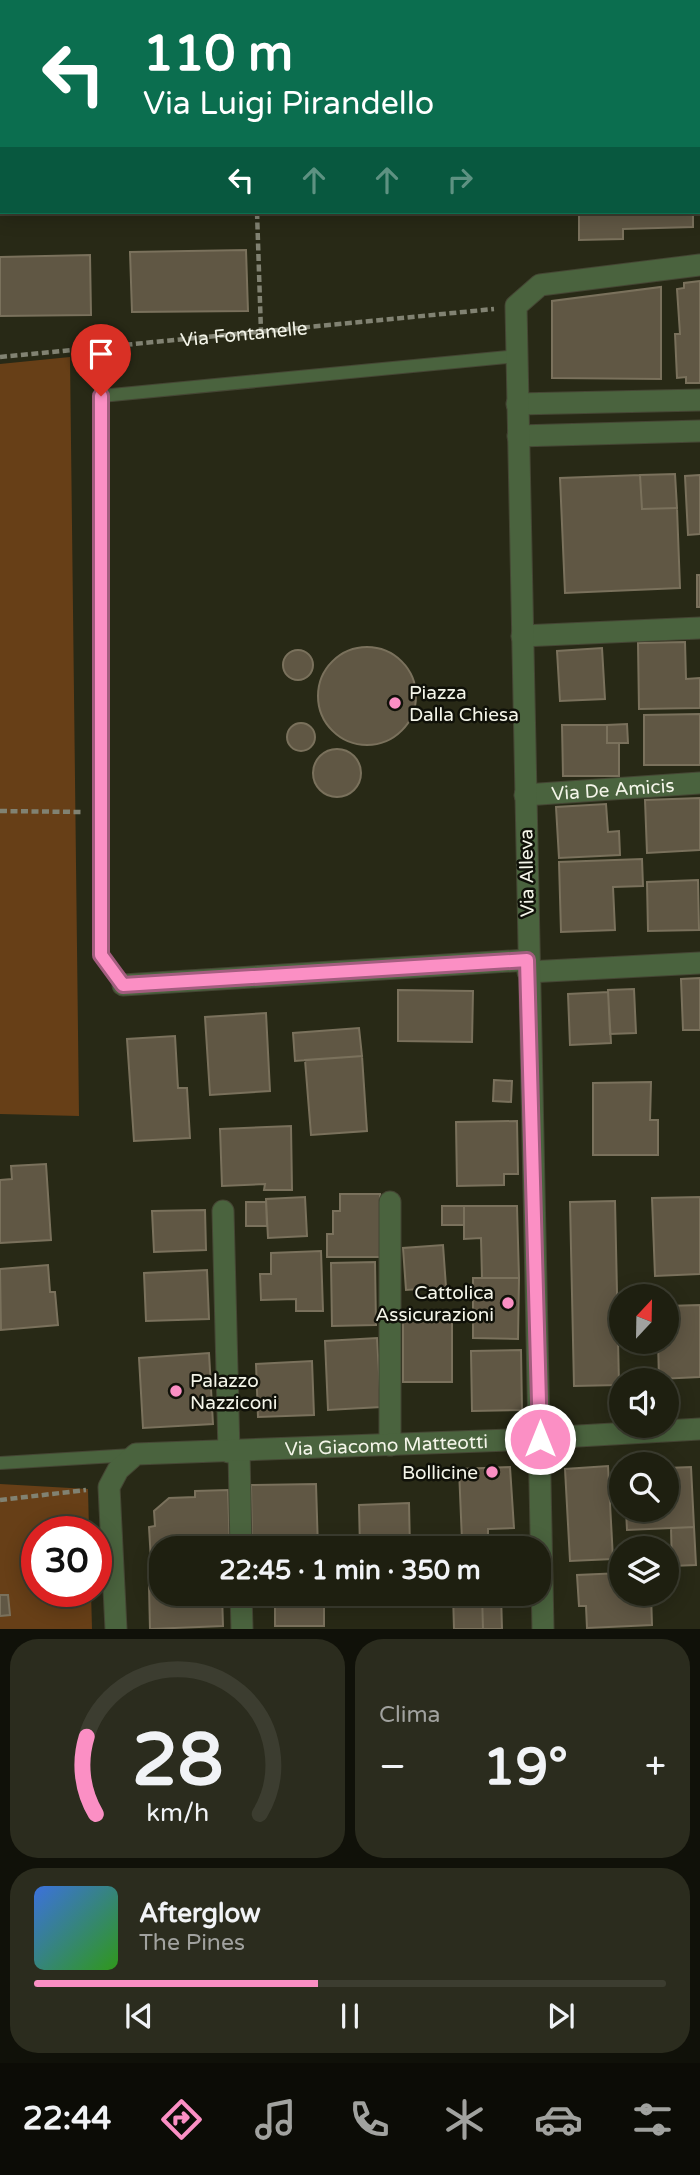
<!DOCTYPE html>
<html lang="it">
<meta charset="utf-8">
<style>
body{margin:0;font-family:"Varela Round",sans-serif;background:#2b2c1e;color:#f1f3f6;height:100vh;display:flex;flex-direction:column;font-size:26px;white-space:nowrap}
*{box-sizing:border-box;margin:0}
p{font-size:23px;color:#a1a29f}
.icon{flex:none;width:38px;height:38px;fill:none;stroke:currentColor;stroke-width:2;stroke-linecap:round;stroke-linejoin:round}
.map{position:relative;height:1629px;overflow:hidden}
.side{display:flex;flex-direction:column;gap:10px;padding:10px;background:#101109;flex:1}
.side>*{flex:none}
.guide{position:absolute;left:0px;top:0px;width:700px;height:214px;box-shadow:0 4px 18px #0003,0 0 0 2px #3c3d30;background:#0b6e4f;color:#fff;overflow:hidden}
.needle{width:46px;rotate:22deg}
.buttons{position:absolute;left:609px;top:1284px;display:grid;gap:14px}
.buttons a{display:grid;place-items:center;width:70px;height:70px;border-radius:50%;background:#1e1f10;box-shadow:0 4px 18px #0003,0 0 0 2px #3c3d30;font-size:35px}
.speed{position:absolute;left:21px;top:1516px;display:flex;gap:14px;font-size:35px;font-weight:700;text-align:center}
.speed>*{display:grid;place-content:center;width:91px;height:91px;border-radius:50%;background:#1e1f10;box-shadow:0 4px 18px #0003,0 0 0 2px #3c3d30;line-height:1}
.speed .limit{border:10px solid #d22;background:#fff;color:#111}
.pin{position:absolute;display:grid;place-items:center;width:60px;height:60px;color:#fff;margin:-72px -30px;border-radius:50% 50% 50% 0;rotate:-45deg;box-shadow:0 0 7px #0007}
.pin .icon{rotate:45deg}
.me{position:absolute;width:77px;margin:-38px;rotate:0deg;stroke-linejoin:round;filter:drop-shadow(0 0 5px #0008)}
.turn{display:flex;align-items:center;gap:24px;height:147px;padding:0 28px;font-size:32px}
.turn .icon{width:91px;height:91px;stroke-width:2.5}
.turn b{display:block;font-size:49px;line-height:60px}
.lanes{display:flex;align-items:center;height:66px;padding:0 28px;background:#0003;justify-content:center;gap:35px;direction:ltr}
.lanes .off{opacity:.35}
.big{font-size:52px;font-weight:700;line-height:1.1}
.side .widget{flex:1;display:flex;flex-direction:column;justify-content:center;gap:10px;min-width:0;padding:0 24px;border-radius:28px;background:#2b2c1e}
.side .dial{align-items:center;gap:0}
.dial svg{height:182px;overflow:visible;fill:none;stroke:#3c3d30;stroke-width:7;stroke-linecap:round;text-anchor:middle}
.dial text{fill:#f1f3f6;stroke:none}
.song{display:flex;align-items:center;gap:21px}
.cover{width:84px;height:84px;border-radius:10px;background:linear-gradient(135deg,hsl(220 70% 55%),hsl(110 70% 35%))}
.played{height:7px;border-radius:4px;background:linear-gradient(90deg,#fb8fc4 45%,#3c3d30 45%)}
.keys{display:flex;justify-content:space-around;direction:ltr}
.heat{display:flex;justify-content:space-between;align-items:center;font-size:38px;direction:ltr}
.side .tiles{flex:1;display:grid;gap:10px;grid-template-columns:1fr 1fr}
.widget:last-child{grid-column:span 2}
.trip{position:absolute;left:149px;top:1536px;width:402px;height:70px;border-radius:28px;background:#1e1f10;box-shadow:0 4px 18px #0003,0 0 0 2px #3c3d30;font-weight:700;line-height:70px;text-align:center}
.menu{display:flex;height:112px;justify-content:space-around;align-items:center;background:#0c0c06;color:#a1a29f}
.menu .icon{width:49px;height:49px}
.menu .selected{color:#fb8fc4}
.menu b{font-size:32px;color:#f1f3f6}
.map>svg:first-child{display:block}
.green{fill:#673f17}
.building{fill:#605744;stroke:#7a715c;stroke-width:2}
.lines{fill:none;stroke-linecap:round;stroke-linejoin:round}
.service-casing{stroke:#454634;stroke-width:14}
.minor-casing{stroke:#454634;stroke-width:23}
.path{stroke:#818272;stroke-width:4.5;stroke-dasharray:7 3.5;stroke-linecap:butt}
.service{stroke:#4a633e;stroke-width:12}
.minor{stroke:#4a633e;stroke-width:21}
.route-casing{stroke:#a35d7f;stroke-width:18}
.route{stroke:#fb8fc4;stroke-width:12}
.poi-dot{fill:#fb8fc4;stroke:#101109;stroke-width:2.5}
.labels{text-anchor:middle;stroke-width:5;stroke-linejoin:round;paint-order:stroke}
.street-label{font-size:19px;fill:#f4f5e9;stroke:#101109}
.poi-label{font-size:19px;fill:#f4f5e9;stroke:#101109;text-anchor:start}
</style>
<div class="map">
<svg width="700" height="1629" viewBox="0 0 700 1629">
<rect width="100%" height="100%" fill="#282916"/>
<path class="green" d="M0,0H469V2H2L0,73Z
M70,357L79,1116L0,1114V364Z
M0,1484L88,1489L89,1531H37V1591H91L92,1629H0Z"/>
<path class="building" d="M0,103H2L0,163Z
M579,212H693V227L623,229V239L579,240Z
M246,250L248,311L132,312L130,252Z
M90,255L91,315L0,316V257Z
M700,281V383H686V377L677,378L675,334H680L677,289L684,288V283Z
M661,287V379L552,378V301Z
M675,474L677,508L642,509L640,475Z
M640,475L642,509L677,508L680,588L565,593L560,478Z
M700,475V534L688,535L685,476Z
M697,575H700V607H697Z
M685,642L686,679L700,678V708L639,709L638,643Z
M318 696a49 49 0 1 1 98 0a49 49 0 1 1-98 0Z
M602,648L605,699L560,701L557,651Z
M283 665a15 15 0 1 1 30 0a15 15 0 1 1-30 0Z
M700,714V765H644V715Z
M287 737a14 14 0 1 1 28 0a14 14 0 1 1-28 0Z
M627,724L628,743H607V725Z
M562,725H607V743H619V776H563Z
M313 773a24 24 0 1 1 48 0a24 24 0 1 1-48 0Z
M700,798V850L647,853L645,800Z
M606,804L608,832L619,831L620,855L559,858L556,807Z
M642,859L643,886L613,887L615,930L561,932L559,862Z
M698,880L699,930L648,931L647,882Z
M700,978V1030H683L681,979Z
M634,989L636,1033L610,1034L608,990Z
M398,990L473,991L472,1042L398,1041Z
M608,992L611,1043L570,1045L568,994Z
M266,1013L270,1091L210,1095L205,1017Z
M359,1028L362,1056L295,1061L293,1033Z
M175,1036L178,1088H187L190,1138L134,1141L127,1039Z
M362,1056L367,1131L311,1135L305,1060Z
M494,1080L512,1081L511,1102L493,1101Z
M651,1082L650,1120H658V1155H593V1083Z
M517,1121L518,1174H504V1185L457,1186L456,1122Z
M291,1126L292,1190H264L265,1184L222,1186L220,1129Z
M46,1164L51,1240L0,1243V1180L12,1179L11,1166Z
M340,1194H380V1257H327V1234H333V1211H340Z
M305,1197L307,1236L268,1238L266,1199Z
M700,1197V1274L655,1276L652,1198Z
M615,1201L619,1385L574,1386L570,1202Z
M246,1202H266L267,1226H246Z
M442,1206H464V1225H442Z
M464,1206H517L519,1278H482L481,1238L464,1239Z
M205,1210L206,1250L154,1252L152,1211Z
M443,1245L446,1287L406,1290L403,1248Z
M321,1251L323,1311H296V1299L261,1300L260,1274H271V1253Z
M375,1262L376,1325L332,1326L331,1263Z
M48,1265L50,1292H55L58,1325L1,1330L0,1269Z
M207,1270L209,1319L146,1321L144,1273Z
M473,1278H519L518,1339L473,1338Z
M700,1305V1377L659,1379L658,1342H667V1306Z
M403,1318L452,1319V1382H403Z
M377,1338L381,1407L328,1410L325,1341Z
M521,1350L522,1410L472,1411L471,1351Z
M209,1353L213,1424L143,1428L139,1358Z
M312,1361L314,1415L258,1417L256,1364Z
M608,1466L613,1559L570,1561L565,1469Z
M510,1467L514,1528L488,1529V1539L462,1541L459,1469Z
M691,1467L694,1527L627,1530L626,1510H667V1468Z
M316,1484L318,1549H252L251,1485Z
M228,1490L230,1549H161V1561H151L149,1527L155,1526L154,1511L169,1498L195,1497V1491Z
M409,1503L410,1549H360L359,1505Z
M694,1527L696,1565L672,1566L671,1528Z
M621,1573V1594H651L652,1625L587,1628L586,1606H579L577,1575Z
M149,1586H161V1594H222L223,1626L150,1629Z
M259,1594H324V1626H275V1597H259Z
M362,1594H412V1605L362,1607Z
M453,1594H482L483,1629H454Z
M482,1594H501L502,1629H483Z
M0,1595H8L10,1615L0,1616Z"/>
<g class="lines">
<g class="service-casing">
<path id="service" d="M526,0V2
M0,209H2
M123,985L101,955V396L517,356
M0,1463L132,1455"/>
</g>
<g class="minor-casing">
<g id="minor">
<path d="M698,58H700"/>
<path d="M517,404L700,400"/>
<path d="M518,436L700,431"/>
<path d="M522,636L700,628"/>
<path id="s2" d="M525,795L700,783"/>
<path d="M528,972L700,963"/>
<path d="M123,985L527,960"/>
<path d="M390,1202V1445"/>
<path d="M223,1211L229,1452"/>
<path d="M239,1452L241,1549"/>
<path d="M241,1594L242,1629"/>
<path id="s3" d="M116,1629L109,1487L118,1470L136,1454L509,1440L700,1429"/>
<path d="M543,1629L516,306L540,285L700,265"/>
</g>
</g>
<g class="path">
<path d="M0,61H2"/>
<path d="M257,212L261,332"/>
<path id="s1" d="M0,357L494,309"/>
<path d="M0,811L82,812"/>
<path d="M0,1500L86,1490"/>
</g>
<use href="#service" class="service"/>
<use href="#minor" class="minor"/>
</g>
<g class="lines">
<g class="route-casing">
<path id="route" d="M101,396V955L123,985L527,960L540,1439"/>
</g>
<use href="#route" class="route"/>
</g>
<g class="poi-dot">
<circle cx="395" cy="703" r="7"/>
<circle cx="508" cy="1303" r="7"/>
<circle cx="176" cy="1391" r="7"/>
<circle cx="492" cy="1472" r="7"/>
</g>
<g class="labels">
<g class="street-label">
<text dy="7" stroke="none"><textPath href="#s1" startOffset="245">Via Fontanelle</textPath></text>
<text dy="7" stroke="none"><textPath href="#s2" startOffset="88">Via De Amicis</textPath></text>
<text transform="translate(526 873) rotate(-91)" y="7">Via Alleva</text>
<text dy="7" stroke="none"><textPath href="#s3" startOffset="436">Via Giacomo Matteotti</textPath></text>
</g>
<g class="poi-label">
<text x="409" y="699">Piazza<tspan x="409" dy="22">Dalla Chiesa</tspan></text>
<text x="494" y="1299" text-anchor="end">Cattolica<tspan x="494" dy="22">Assicurazioni</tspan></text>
<text x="190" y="1387">Palazzo<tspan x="190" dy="22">Nazziconi</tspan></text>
<text x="478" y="1479" text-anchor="end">Bollicine</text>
</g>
</g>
</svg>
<div class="buttons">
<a><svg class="needle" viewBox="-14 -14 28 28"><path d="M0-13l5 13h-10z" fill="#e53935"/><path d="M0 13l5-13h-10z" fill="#a1a29f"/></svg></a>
<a><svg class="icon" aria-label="sound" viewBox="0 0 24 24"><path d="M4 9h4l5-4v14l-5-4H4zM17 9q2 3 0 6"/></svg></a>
<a><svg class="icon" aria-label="search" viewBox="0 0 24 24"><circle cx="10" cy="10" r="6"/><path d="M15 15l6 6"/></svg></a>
<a><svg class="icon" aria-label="layers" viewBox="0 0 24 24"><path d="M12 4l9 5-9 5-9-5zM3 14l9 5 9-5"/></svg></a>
</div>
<div class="speed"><div class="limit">30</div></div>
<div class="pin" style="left:101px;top:396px;background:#d93025"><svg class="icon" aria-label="arrive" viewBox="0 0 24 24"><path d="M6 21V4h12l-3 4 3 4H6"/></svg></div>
<svg class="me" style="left:540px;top:1439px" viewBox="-20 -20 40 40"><circle r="17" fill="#fb8fc4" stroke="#fff" stroke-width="3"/><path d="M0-11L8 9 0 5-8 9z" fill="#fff"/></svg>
<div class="trip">22:45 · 1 min · 350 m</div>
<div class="guide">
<div class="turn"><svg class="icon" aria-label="left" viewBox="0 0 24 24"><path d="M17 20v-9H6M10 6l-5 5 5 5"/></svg><div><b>110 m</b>Via Luigi Pirandello</div></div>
<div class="lanes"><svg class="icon" aria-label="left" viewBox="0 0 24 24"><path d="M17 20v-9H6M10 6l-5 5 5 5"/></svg><svg class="icon off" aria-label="ahead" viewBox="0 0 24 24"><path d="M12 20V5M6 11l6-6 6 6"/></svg><svg class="icon off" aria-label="ahead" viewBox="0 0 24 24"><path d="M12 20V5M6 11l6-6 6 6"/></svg><svg class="icon off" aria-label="right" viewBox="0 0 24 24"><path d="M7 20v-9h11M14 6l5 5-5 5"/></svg></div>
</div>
</div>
<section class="side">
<div class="tiles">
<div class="widget dial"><svg viewBox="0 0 100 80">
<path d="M14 69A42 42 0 1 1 86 69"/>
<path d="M14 69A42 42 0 0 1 10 35" stroke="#fb8fc4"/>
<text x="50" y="56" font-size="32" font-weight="700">28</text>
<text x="50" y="72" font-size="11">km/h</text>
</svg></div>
<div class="widget"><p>Clima</p>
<div class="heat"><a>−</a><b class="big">19°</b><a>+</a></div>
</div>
<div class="widget">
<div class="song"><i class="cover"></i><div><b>Afterglow</b><p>The Pines</p></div></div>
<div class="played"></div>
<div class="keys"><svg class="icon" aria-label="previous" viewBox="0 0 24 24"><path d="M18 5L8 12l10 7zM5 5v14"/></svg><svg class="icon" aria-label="pause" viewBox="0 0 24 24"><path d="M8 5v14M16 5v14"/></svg><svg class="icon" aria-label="next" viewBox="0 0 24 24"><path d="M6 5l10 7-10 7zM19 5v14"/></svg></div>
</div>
</div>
</section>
<nav class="menu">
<b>22:44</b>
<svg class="icon selected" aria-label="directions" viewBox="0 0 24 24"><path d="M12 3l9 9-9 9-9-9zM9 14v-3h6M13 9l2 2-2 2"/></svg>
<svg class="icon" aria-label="music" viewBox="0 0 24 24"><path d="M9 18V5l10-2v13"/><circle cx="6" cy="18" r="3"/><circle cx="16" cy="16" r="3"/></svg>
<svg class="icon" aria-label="phone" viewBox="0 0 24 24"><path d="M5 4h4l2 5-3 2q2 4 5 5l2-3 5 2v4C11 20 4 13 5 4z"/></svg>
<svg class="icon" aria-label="climate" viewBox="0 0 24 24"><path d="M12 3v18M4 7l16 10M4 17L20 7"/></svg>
<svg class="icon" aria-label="car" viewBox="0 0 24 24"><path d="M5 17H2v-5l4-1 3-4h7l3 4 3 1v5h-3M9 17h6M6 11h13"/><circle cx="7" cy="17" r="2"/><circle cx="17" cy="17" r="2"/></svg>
<svg class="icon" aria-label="filters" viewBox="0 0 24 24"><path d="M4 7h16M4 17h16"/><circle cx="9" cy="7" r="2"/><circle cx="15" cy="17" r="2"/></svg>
</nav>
